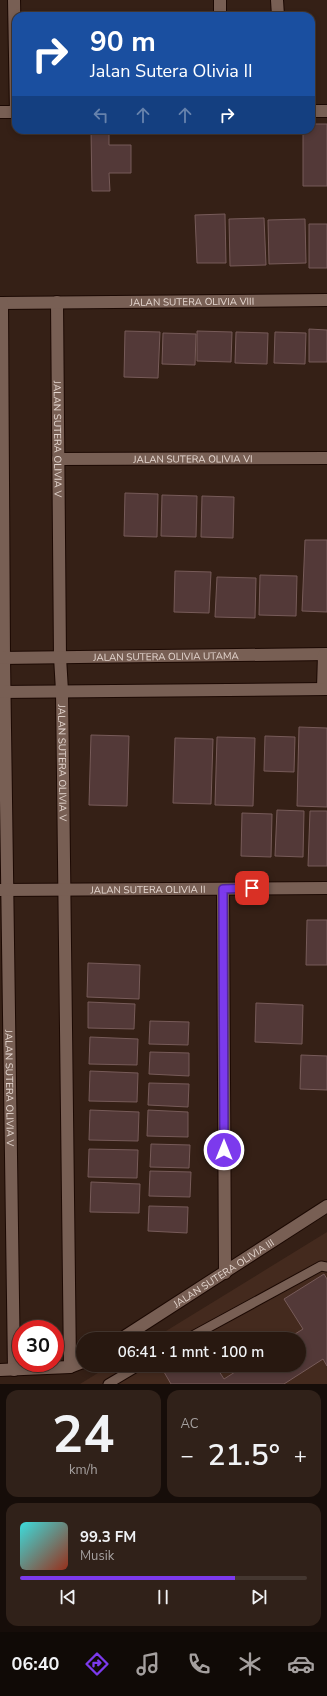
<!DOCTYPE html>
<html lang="id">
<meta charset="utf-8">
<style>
body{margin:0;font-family:"Nunito Sans",sans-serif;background:#302119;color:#f1f3f6;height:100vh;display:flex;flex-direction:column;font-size:15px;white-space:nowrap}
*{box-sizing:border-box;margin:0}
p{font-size:13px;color:#a5a09f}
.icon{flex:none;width:22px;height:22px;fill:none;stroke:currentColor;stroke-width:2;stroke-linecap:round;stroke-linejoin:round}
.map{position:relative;height:1384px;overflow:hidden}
.side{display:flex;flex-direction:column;gap:6px;padding:6px;background:#160d09;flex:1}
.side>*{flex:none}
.guide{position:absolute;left:12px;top:12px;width:303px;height:122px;border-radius:12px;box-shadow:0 2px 6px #0003,0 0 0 1px #443730;background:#1a4fa0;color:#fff;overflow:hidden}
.speed{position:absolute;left:12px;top:1320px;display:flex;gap:8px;font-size:20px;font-weight:700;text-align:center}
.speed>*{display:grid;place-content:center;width:52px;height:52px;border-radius:50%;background:#281810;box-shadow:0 2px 6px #0003,0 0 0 1px #443730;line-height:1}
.speed .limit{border:6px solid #d22;background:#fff;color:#111}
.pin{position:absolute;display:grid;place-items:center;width:34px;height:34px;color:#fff;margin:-17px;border-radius:8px;box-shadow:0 2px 6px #0006}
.me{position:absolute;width:44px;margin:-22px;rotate:0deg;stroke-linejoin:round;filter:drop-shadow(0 0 3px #0008)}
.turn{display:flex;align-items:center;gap:14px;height:84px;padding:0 12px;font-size:18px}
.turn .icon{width:52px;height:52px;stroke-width:2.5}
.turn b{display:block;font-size:28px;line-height:34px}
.lanes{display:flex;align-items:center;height:38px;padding:0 12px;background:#0003;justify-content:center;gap:20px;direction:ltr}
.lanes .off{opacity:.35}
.big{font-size:30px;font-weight:600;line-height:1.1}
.side .tile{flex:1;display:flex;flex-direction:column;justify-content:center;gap:6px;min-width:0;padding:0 14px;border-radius:12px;background:#302119}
.side .dial{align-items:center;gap:0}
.dial b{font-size:52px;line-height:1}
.song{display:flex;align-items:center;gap:12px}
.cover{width:48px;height:48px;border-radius:6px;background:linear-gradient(135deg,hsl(180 70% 55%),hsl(10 70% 35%))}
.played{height:4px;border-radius:2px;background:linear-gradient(90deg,#7c3aed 75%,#443730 75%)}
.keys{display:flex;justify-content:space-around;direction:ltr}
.heat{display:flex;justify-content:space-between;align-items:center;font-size:22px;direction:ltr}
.side .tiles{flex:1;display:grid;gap:6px;grid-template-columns:1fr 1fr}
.tile:last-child{grid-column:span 2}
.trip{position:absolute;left:76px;top:1332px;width:230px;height:40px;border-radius:20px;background:#281810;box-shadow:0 2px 6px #0003,0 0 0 1px #443730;font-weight:600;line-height:40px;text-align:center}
.tab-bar{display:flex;height:64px;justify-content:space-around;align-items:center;background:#100a06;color:#a5a09f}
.tab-bar .icon{width:28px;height:28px}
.tab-bar .active{color:#7c3aed}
.tab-bar b{font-size:18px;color:#f1f3f6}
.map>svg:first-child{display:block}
.built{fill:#442a1e}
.building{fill:#533938;stroke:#775b59}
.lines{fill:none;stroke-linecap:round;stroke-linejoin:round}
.lane-casing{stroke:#1c0903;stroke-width:11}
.street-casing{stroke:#1c0903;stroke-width:14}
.lane{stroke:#785f54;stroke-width:9}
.street{stroke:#785f54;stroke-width:12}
.route-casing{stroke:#51269a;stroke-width:10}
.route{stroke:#7c3aed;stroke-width:7}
.labels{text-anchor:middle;stroke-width:4;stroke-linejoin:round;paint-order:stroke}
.street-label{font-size:10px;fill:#e5d7d0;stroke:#160c08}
</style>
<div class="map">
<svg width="327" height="1384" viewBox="0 0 327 1384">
<rect width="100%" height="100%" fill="#352016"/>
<path class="built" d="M327,1232V1384H80L111,1365H299V1339H153Z"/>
<path class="building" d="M311,124H327V186H303V130H311Z
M91,130H109V145H131V173H109L110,191H92Z
M225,214L226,263H197L195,215Z
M264,218L266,265L230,266L229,219Z
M305,219L306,263L269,264L268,220Z
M309,224H327V268H309Z
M309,329L327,330V362H309Z
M125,331L160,332L158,378L124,377Z
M197,331L232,332L231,362L197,361Z
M236,332L268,333L267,364L235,363Z
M275,332L306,333L305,364L274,363Z
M163,333L196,334L195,365L162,364Z
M125,493L158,494L157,537L124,536Z
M162,495L197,496L196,537L161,536Z
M202,496L234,497L233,538L201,537Z
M305,540H327V612L302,611Z
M175,571L211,572L209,613L174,612Z
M260,575L297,576L296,616L259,615Z
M217,577L256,578L255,618L215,617Z
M299,727L327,728V807L297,806Z
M91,735L129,736L127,806L89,805Z
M265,736L295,737L294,772L264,771Z
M217,737L255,738L253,806L215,805Z
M175,738L213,739L211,804L173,803Z
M277,810L304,811L303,857L275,856Z
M310,811H327V866H308Z
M242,813L272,814L271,857L241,856Z
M307,920H327V965H306Z
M88,963L140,965L139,999L87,997Z
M88,1002L135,1004L134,1029L88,1028Z
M256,1003L303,1005L302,1044L255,1042Z
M150,1021L189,1022L188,1045L149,1044Z
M90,1037L138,1039L137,1065L89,1064Z
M150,1052L189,1053V1076L149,1074Z
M301,1055L327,1056V1090L300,1089Z
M90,1071L138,1073L137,1102L89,1101Z
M149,1083L189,1084L188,1107L148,1105Z
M90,1110L139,1112L138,1141L89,1140Z
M148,1110L188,1112V1137L147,1136Z
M151,1144L190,1145L189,1168L150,1167Z
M89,1149L138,1150L137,1178L88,1177Z
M150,1171L191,1172L190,1197L149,1196Z
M91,1182L140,1184L139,1213L90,1212Z
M149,1206L188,1207L187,1233L148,1231Z
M324,1274L327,1279V1366L323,1359L284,1384H171L164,1372L176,1365H215L224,1379L246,1365H299V1339H287L303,1329L284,1299Z"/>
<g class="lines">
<g class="lane-casing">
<path id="lane" d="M187,1339L321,1266L327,1267
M108,1384L140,1365"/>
</g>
<g class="street-casing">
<g id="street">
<path d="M14,0L16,112"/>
<path d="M220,0V16"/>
<path d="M277,0L278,16"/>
<path d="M311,111H327"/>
<path d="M0,112H16"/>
<path id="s1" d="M57,302L60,657L62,691L70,1367"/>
<path id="s2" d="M0,303L327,300"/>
<path id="s3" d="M2,303L4,658L14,1370"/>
<path id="s4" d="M58,459L327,458"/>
<path id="s5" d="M0,658L327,654"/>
<path d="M323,688L324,655"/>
<path d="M0,692L327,689"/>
<path d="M223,889L225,1273"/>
<path id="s6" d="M0,890L327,888"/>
<path id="s7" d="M121,1339L327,1206"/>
<path d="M0,1370L70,1367L83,1362"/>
</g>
</g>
<use href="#lane" class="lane"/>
<use href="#street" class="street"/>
</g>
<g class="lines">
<g class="route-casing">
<path id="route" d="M224,1150L223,889L252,888"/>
</g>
<use href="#route" class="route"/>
</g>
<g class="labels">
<g class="street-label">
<text dy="4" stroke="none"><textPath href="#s2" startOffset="192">JALAN SUTERA OLIVIA VIII</textPath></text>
<text dy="4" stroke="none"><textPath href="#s1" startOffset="137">JALAN SUTERA OLIVIA V</textPath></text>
<text dy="4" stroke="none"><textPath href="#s4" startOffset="135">JALAN SUTERA OLIVIA VI</textPath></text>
<text dy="4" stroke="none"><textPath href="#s5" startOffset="166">JALAN SUTERA OLIVIA UTAMA</textPath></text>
<text dy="4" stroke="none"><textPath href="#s1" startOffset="461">JALAN SUTERA OLIVIA V</textPath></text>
<text dy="4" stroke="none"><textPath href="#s6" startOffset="148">JALAN SUTERA OLIVIA II</textPath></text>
<text dy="4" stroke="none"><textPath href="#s3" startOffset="785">JALAN SUTERA OLIVIA V</textPath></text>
<text dy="4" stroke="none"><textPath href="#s7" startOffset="122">JALAN SUTERA OLIVIA III</textPath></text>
</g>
</g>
</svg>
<div class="speed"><div class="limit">30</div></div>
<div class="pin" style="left:252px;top:888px;background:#d93025"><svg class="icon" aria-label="arrive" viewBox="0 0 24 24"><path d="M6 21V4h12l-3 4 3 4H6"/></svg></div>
<svg class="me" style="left:224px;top:1150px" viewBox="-20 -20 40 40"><circle r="17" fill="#7c3aed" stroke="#fff" stroke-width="3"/><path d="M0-11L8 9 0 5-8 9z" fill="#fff"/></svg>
<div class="trip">06:41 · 1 mnt · 100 m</div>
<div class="guide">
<div class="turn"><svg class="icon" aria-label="right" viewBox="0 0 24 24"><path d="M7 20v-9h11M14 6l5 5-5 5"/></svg><div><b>90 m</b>Jalan Sutera Olivia II</div></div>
<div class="lanes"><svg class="icon off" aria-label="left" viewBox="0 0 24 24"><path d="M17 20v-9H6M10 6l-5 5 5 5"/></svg><svg class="icon off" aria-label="ahead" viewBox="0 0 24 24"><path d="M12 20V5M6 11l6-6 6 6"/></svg><svg class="icon off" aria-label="ahead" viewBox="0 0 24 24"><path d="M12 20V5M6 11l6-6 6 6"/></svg><svg class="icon" aria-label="right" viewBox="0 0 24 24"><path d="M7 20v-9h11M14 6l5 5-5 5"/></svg></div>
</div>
</div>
<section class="side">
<div class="tiles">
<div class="tile dial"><b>24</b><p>km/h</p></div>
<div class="tile"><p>AC</p>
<div class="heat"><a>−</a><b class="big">21.5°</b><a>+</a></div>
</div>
<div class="tile">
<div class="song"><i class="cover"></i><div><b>99.3 FM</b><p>Musik</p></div></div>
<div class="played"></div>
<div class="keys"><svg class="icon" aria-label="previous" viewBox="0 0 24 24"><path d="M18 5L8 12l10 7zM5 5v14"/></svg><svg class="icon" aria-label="pause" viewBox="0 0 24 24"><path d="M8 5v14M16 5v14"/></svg><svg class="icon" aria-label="next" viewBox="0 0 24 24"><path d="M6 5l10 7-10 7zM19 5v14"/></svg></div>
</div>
</div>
</section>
<nav class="tab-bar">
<b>06:40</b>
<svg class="icon active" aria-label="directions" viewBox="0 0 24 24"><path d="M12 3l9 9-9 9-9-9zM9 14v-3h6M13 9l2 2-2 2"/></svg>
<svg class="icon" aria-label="music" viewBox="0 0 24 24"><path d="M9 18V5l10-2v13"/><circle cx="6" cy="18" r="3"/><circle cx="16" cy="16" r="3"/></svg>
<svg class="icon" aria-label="phone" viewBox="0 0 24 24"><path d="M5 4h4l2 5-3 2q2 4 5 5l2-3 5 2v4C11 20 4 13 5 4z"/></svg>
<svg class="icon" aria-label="climate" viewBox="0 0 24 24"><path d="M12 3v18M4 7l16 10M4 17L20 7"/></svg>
<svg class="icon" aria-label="car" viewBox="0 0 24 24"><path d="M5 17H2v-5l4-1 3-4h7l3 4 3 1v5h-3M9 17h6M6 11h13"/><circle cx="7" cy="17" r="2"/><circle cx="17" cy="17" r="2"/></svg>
</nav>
